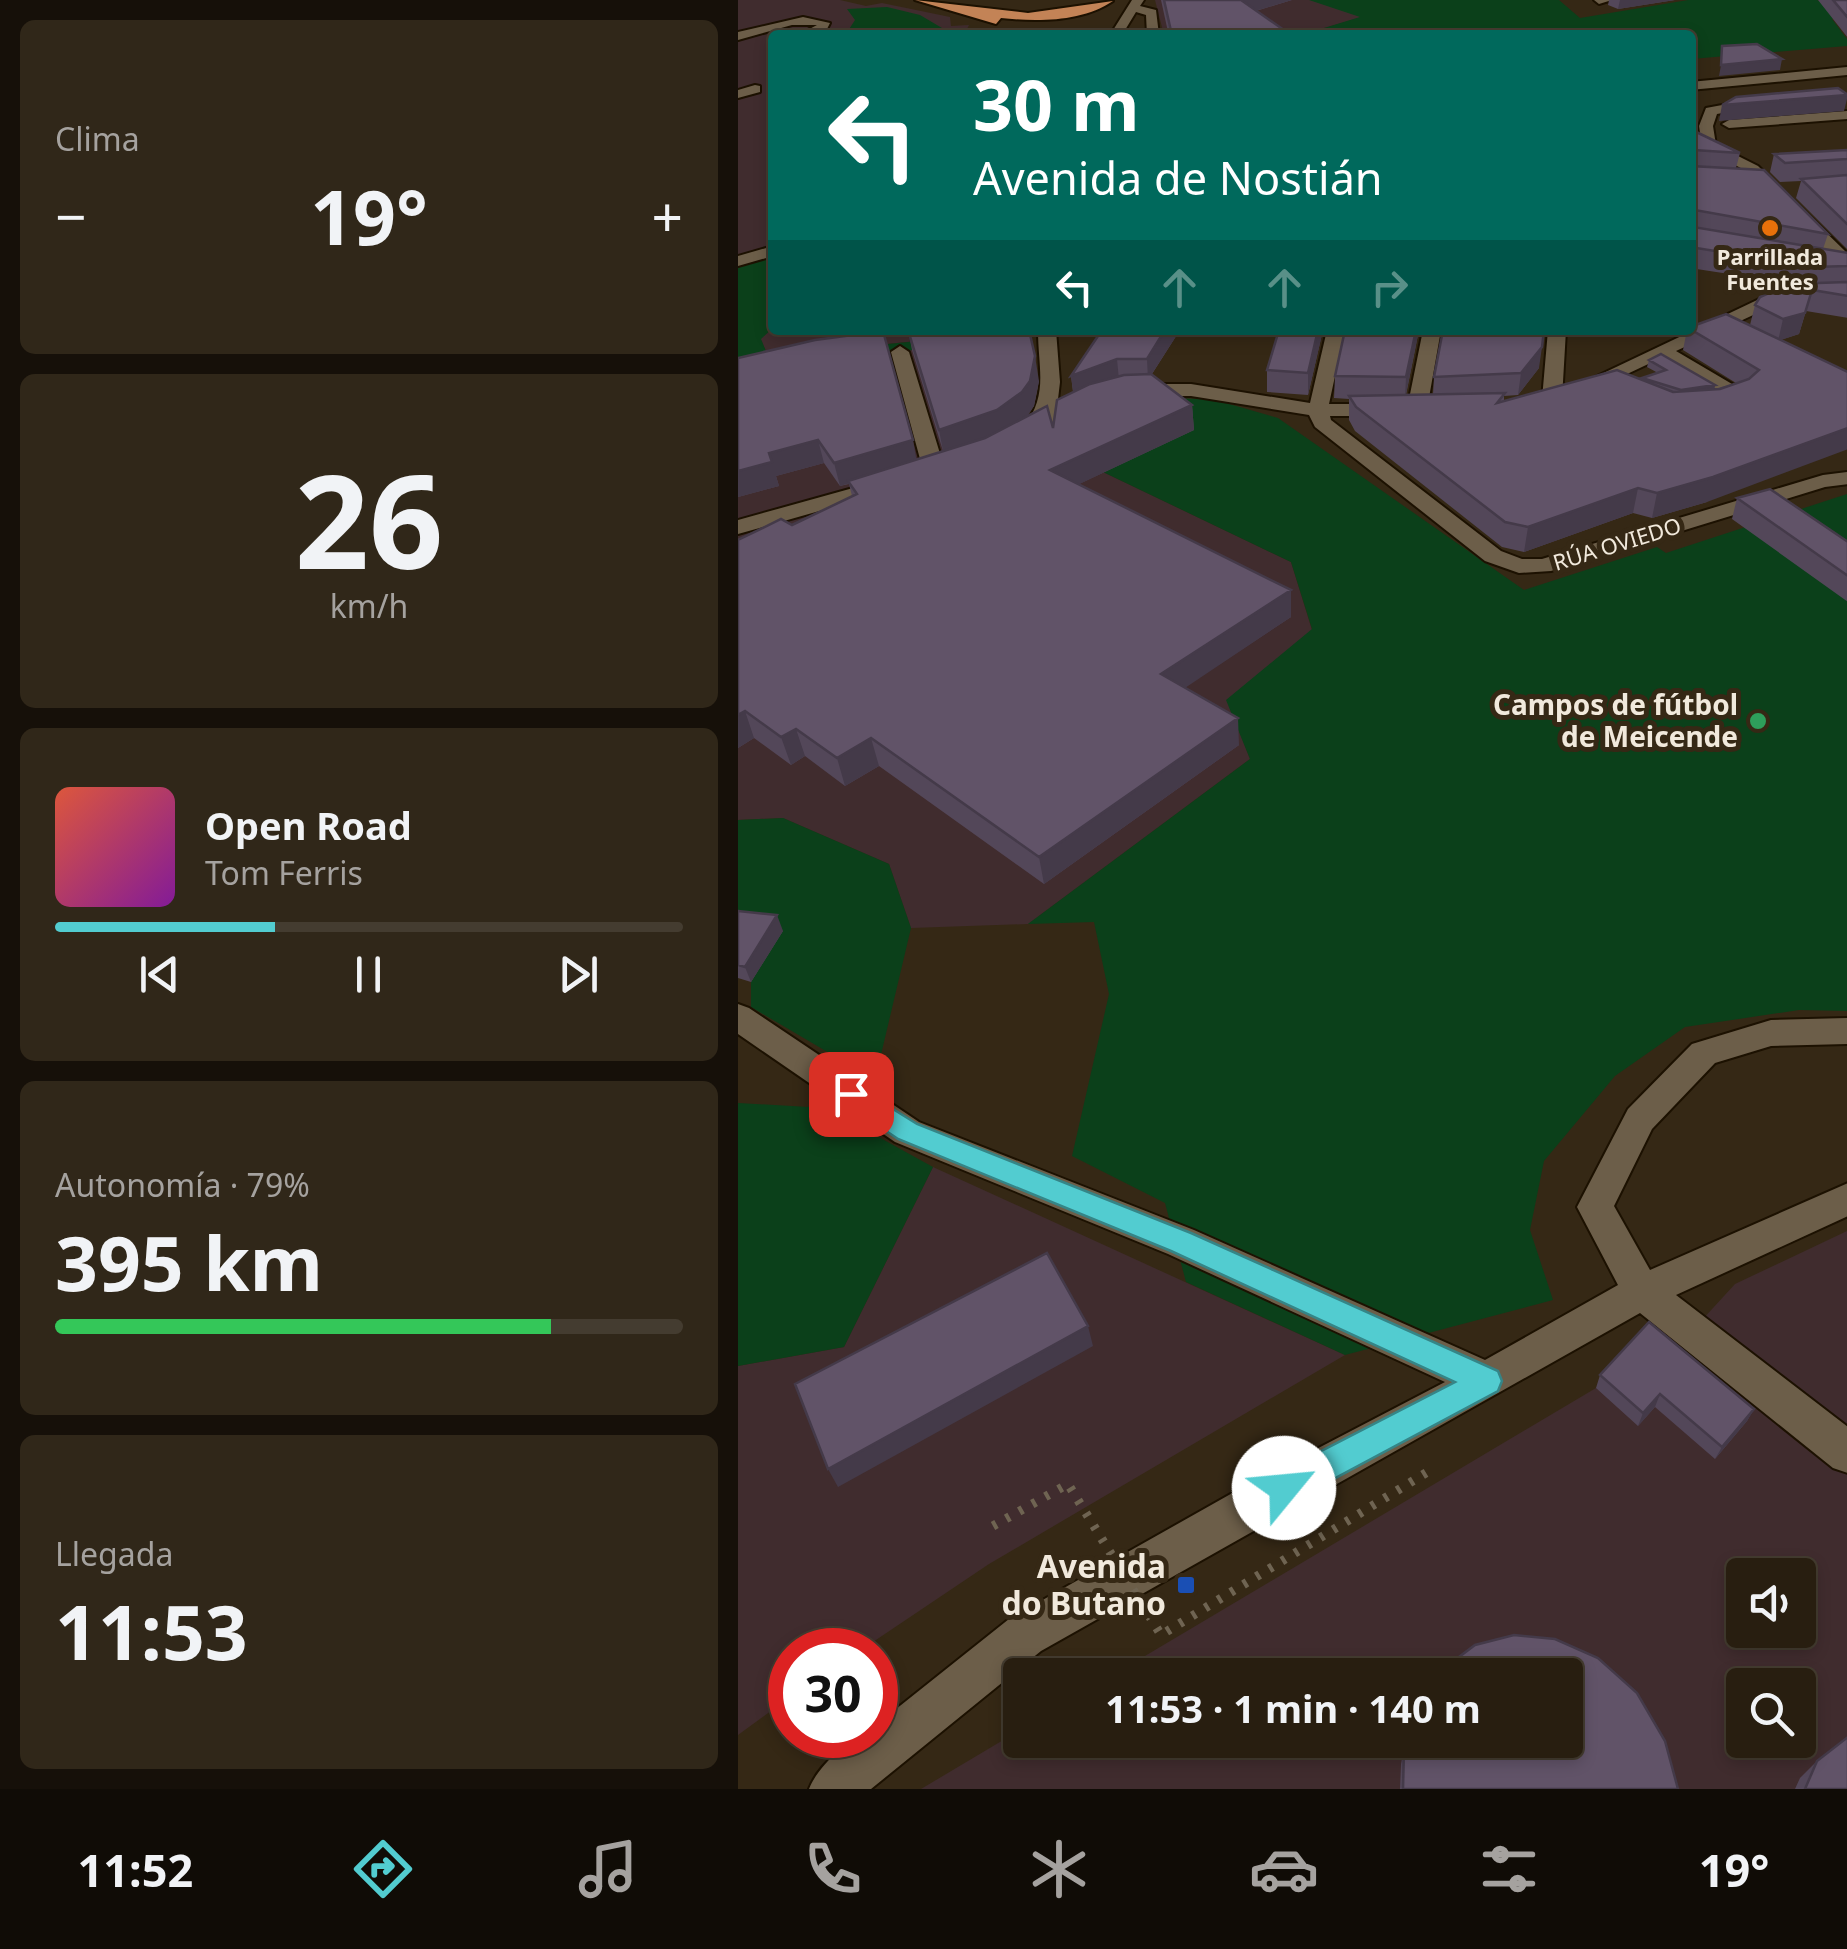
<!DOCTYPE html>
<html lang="es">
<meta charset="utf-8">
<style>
body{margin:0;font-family:"Noto Sans",sans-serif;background:#302719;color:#f1f3f6;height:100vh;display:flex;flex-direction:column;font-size:38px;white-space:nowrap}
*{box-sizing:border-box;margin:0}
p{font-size:32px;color:#a5a29f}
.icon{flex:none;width:55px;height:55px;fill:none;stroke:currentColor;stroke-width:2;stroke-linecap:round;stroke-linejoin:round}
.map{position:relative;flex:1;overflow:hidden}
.details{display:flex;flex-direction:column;gap:20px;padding:20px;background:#161009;width:738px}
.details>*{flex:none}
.banner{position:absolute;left:30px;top:30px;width:928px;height:305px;border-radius:10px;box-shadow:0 5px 15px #0003,0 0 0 2px #443c30;background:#00695c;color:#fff;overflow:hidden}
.controls{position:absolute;left:988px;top:1558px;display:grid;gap:20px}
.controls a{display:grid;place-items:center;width:90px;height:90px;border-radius:10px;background:#281e10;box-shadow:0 5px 15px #0003,0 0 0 2px #443c30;font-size:50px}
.speed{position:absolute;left:30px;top:1628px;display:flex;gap:20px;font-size:50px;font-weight:700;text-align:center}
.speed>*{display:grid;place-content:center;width:130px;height:130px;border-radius:50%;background:#281e10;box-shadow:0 5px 15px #0003,0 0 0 2px #443c30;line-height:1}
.speed .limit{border:15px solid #d22;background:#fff;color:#111}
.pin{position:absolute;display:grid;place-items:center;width:85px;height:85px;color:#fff;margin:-42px;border-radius:20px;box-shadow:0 5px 15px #0006}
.me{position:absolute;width:110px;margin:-55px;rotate:62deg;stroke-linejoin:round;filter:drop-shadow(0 0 8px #0008)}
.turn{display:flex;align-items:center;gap:35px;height:210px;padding:0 40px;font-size:45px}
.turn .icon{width:130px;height:130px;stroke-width:2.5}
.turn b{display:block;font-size:70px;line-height:85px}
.lanes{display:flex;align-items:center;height:95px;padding:0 40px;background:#0003;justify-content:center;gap:50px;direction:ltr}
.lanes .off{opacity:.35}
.big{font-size:75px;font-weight:700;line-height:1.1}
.details .card{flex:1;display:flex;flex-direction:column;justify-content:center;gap:15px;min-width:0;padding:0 35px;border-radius:15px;background:#302719}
.details .dial{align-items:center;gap:0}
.dial b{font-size:130px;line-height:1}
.song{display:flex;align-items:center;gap:30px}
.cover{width:120px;height:120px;border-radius:15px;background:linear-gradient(135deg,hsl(10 70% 55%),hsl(290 70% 35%))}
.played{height:10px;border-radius:5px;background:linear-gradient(90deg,#52ccd0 35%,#443c30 35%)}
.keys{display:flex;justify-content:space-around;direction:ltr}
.heat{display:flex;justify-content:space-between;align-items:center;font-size:55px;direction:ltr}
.charge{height:15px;border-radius:8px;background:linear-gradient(90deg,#34c759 79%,#443c30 0)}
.trip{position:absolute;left:265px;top:1658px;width:580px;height:100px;border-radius:10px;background:#281e10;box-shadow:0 5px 15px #0003,0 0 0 2px #443c30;font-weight:700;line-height:100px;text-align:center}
.tabs{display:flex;height:160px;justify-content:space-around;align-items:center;background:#100c06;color:#a5a29f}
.tabs .icon{width:70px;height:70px}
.tabs .current{color:#52ccd0}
.tabs b{font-size:45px;color:#f1f3f6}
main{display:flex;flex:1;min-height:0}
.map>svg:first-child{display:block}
.industrial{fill:#402c2e;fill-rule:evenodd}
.green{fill:#0b401a}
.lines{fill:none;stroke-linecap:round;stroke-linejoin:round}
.minor-casing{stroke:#1c1101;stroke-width:4}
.major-casing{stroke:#1c1101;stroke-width:4}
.minor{fill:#6c5e49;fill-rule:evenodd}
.major{fill:#c38356;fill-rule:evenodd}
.path-bridge{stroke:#6f6452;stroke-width:9;stroke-dasharray:4 11;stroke-linecap:butt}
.wall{fill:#534759}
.shaded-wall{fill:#443a49}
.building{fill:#615368;stroke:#443a49;stroke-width:2.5}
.route{fill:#52ccd0;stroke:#358587;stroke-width:2.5}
.food-dot{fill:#e8710a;stroke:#352815;stroke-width:4}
.leisure-dot{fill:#2e9e5b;stroke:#352815;stroke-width:4}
.transit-dot{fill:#1a4fb4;stroke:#352815;stroke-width:4}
.labels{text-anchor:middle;stroke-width:10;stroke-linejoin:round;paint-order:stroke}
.far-poi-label{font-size:22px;font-weight:bold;fill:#f1e9dc;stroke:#352815}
.far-street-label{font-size:22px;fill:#f1e9dc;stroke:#352815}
.poi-label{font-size:28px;font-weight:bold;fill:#f1e9dc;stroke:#352815;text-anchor:end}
.near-poi-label{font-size:32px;font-weight:bold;fill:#f1e9dc;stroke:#352815;text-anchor:end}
</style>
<main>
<section class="details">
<div class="card"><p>Clima</p>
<div class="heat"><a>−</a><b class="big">19°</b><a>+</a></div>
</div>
<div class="card dial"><b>26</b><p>km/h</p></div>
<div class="card">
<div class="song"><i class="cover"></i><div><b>Open Road</b><p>Tom Ferris</p></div></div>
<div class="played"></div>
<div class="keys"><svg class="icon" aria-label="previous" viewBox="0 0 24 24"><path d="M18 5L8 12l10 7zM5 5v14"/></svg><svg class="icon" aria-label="pause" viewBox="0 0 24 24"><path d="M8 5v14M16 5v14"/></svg><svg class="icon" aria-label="next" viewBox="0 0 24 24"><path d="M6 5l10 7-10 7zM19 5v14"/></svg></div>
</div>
<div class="card"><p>Autonomía · 79%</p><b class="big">395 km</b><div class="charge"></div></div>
<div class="card"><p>Llegada</p><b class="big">11:53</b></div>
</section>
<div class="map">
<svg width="1110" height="1789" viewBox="0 0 1110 1789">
<rect width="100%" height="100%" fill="#352815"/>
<path class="industrial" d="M0,0H102L128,6L144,3L212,17L213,26L231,25L226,35H35V258L0,266Z
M417,0H658L624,17L563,35H426Z
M35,328V330H287L30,356L22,338Z
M182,349L316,495L365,472L553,562L574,630L489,700L512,759L290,924L173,928L151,864L45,818L0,820V382L82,362Z
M195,1167L607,1355L251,1564L123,1650H52V1697L0,1735V1366L106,1347Z
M1109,1231V1789H183L282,1730V1740H828V1675H375L858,1388L906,1335L931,1356L997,1284ZM1005,1575H1060V1630H1005ZM1005,1685H1060V1740H1005Z"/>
<path class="green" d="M571,0H821L842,18L950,0H1079L1110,13L1094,19L1109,39V46L953,59L952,35H563L622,17Z
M149,7L182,15L204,28L201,35L108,34L117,20L109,9Z
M35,258V328L23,339L30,356L180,341L182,349L82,362L0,381V266Z
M415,398L474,399L540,418L786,590L919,547L928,553L1109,494V1011L1061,1010L947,1027L877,1076L806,1161L792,1230L815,1300L607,1355L448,1282L427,1203L334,1156L371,994L356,922L290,924L512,759L488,700L574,629L553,562L365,472Z
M45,818L151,864L173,928L137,1080L13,1007V982L44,931L0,925V820Z
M0,1103L88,1108L195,1167L106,1347L0,1366Z"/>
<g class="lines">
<g class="minor-casing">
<path id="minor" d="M394,0H406L402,6L418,10L421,35H409L408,15L398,12L384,35H372Z
M856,0H874L861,4Z
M65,17L92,23L87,33L60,35L79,25H54L0,40V32Z
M1110,67V75L952,90V82Z
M17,85L22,86V92L0,98V90Z
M1022,98L1027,99V105L979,114L975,126L978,145L1020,166L1107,251L1109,255L1099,267H1087L1084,263L1091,255L1010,172L964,147L961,126L968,108Z
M1110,111V119L991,128L984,124L991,120Z
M35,246V256L0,266V256Z
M1110,289V299L1045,301L938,351L1011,394L980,408L970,402L985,393L923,358L851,392L844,394L834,388L1036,292Z
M300,330H318L322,382L319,408L382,384H453L572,403L589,330H607L591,404H651L661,410L651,416H592L593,420L763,551L784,559H804L1085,475L1110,472V484L1087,487L813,571L781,573L747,561L577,427L571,415L453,396H385L307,427L302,432H288L285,428C311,394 300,370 300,330Z
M685,330H703L689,409L679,415L669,409Z
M810,330H828L824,399L814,405L804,399Z
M162,346L171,352L207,470L204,475L196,476L185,470L153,352Z
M151,478L159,479L162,484L159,489L0,534V520Z
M0,1004L11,1008L181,1122L456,1230L747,1360L880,1285L839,1207L890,1109L954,1044L1033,1020L1110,1018V1044L1033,1046L977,1063L914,1129L876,1206L912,1270L1110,1183V1216L938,1295L1110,1427V1473L1095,1468L902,1313L303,1651L133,1789H71C80,1766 112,1735 138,1735V1725L271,1619L498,1491L707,1382L430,1254L157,1142L0,1034Z"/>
</g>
<g class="major-casing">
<path id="major" d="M177,0L290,13L375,1C344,22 299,22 263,18L258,24Z"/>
</g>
<use href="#minor" class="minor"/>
<use href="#major" class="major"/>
<path class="path-bridge" d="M255,1526L330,1484L423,1635L696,1468"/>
</g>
<path class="wall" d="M423,0H554L518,11L553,35H428V32H430Z
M871,0H937L880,9L870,5Z
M1080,0H1110V38Z
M952,129L1002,153L998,168L1090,234L1085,249L1110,253V318L1068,311L1061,334L1042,340L969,502L914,518L895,513L786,552L764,547L617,431L611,420V399L596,398L597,376L607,330H681L668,395L695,394L696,377L801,368L780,395L766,396V401L903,380L904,378L920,373L909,367L911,360L977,385L976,389L998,383L945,350L949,330H952V327L1012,325L1017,305L1042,288H1036L1037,281L952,268Z
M1110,150V250L1058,198L1063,181L1042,182L1032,172L1036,154Z
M170,330L301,381L296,406L288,417L315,428L335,392L333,376L364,330H442L414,374L454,405L456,430L341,484L553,617L447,687L501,745L306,884L141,766L107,786L67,756L53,765L16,738L0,748V540L54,525L114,496L111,484L102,486L86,463L38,476L41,486L0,497V358L179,459L205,451L174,350Z
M585,330L570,395L529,392V370Z
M999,498L1110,542V602L994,519Z
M0,911L45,931L13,982L0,978Z
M862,1375L1016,1409L1009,1421L977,1459L917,1407L900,1426L858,1388Z
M666,1748L940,1789H662L663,1764Z
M1079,1761L1110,1789H1057L1062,1778Z"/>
<path class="shaded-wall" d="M502,0H554L503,15Z
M882,0H937L880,9Z
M1044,59L1042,70L981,76L983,65Z
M1110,95L1106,111L981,121L984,105Z
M1074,290L1061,334L1040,341L1045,319Z
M427,330H442L410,380L409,359Z
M580,330H585L570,395V373Z
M678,330H681L667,399L668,377Z
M804,347L801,368L780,395L783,373Z
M297,356L301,381L296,406L288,418L263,436L206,456L201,430Z
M379,359L381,380L336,398L333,376Z
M977,385L976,392L943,390Z
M454,405L456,430L316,496L312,470Z
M1110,428V449L969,502L914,518L919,493Z
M80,440L86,463L38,476L41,486L0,497V471L31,453Z
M175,440L179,463L102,486L96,463Z
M900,488L895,513L786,552L790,527Z
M553,590V617L426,702L423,674Z
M7,711L16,738L0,748V715Z
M500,718L501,745L306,884L301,857Z
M58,729L67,756L53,765L43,737Z
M133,738L141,766L107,786L99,758Z
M39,915L45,931L13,982L7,967Z
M350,1326L355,1346L100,1487L90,1469Z
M922,1394L917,1407L900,1426L905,1413Z
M1016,1409L1009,1421L977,1459L984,1447Z"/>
<path class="building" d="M426,0H503L553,35H430L428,32L433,31Z
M1095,0H1110V18Z
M1019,44L1044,59L983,65L984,46Z
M1100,88L1110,95L984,105L998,97Z
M952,129L1002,153L956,150L952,153Z
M1110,150V159L1047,163L1036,154Z
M952,161L953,166L1026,170L1090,234L957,210L952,213Z
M1110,175V225L1063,179Z
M952,215L955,227L1110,253V266L1041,268L1045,262L952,247Z
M1110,282V296L1074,290L1067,313L1045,319L1017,305L1022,297L1051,284Z
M988,314L1110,372V428L975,477L919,493L900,488L790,527L767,522L618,407L611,396L767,393L759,403L879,370L935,392L982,389L1011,379L1021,370L952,329V327Z
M170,330H291L297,356L292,381L284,392L259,410L201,430Z
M364,330H427L409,359H379L333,376Z
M541,330H580L570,373L529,370Z
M607,330H678L668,377L597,376Z
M705,330H806L804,347L783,373L696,377Z
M145,331L175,440L96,463L80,440L31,453L34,462L0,471V358L77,340Z
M923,354L977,385L943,390L904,378L928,370L911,360Z
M413,374L454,405L312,470L553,590L423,674L500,718L301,857L133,738L99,758L58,729L43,737L7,711L0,715V540L43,519L54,525L119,494L110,481L247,438L309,406L315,428L319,400L352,384L386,375Z
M1032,489L1110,542V576L999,498Z
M0,911L39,915L7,967L0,965Z
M309,1253L350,1326L90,1469L57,1384Z
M911,1322L1016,1409L984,1447L922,1394L905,1413L862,1375Z
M776,1635L817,1639L860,1658L899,1693L927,1741L940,1789H665L666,1748L669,1740H828V1675H700L705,1669L737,1645Z
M1110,1737V1789H1067L1079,1761Z"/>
<path class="route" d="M113,1083L179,1124L453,1233L760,1371L764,1381L760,1391L558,1499L546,1504L535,1499L531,1488L535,1476L717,1382L433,1251L160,1139L104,1101L100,1094L104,1086Z"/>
<circle class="food-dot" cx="1032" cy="228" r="10"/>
<circle class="leisure-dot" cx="1020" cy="721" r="10"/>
<rect class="transit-dot" x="438" y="1575" width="20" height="20" rx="5"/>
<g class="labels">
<g class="far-poi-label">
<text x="1032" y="265">Parrillada<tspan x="1032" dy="25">Fuentes</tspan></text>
</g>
<g class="far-street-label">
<text transform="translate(879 544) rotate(-17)" y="8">RÚA OVIEDO</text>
</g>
<g class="poi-label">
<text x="1000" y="715">Campos de fútbol<tspan x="1000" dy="32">de Meicende</tspan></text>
</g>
<g class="near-poi-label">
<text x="428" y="1578">Avenida<tspan x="428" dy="37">do Butano</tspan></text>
</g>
</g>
</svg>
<div class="controls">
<a><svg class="icon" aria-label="sound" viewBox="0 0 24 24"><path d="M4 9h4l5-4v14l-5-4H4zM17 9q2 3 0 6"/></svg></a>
<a><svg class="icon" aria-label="search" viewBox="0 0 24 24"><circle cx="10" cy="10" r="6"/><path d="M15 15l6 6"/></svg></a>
</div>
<div class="speed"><div class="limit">30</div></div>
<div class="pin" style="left:113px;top:1094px;background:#d93025"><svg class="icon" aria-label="arrive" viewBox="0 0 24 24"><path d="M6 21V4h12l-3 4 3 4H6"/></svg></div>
<svg class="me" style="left:546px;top:1488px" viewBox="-20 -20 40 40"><circle r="19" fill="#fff"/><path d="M0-13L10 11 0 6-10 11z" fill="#52ccd0"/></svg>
<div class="trip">11:53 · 1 min · 140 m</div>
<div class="banner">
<div class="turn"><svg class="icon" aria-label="left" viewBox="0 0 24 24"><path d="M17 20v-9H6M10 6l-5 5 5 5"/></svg><div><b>30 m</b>Avenida de Nostián</div></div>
<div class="lanes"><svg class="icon" aria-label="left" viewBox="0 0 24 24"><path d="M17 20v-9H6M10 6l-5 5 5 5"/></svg><svg class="icon off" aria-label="ahead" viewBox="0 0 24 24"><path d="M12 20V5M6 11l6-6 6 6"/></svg><svg class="icon off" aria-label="ahead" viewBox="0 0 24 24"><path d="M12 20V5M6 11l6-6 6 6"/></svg><svg class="icon off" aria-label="right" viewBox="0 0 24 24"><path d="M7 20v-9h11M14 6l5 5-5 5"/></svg></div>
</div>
</div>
</main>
<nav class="tabs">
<b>11:52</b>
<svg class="icon current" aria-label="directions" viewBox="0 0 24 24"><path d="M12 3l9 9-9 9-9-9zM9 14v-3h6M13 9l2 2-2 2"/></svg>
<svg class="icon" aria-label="music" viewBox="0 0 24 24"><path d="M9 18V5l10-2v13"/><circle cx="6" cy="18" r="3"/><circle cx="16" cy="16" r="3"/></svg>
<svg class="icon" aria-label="phone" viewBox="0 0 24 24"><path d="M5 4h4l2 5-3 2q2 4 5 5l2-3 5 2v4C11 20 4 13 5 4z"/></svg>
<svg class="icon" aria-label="climate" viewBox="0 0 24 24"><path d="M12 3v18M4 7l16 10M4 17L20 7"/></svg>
<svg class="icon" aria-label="car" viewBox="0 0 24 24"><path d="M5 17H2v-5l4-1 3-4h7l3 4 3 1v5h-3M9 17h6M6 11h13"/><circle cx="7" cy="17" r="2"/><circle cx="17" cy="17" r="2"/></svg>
<svg class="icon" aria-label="filters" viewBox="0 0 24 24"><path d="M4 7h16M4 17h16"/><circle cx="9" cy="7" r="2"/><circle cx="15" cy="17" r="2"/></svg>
<b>19°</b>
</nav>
